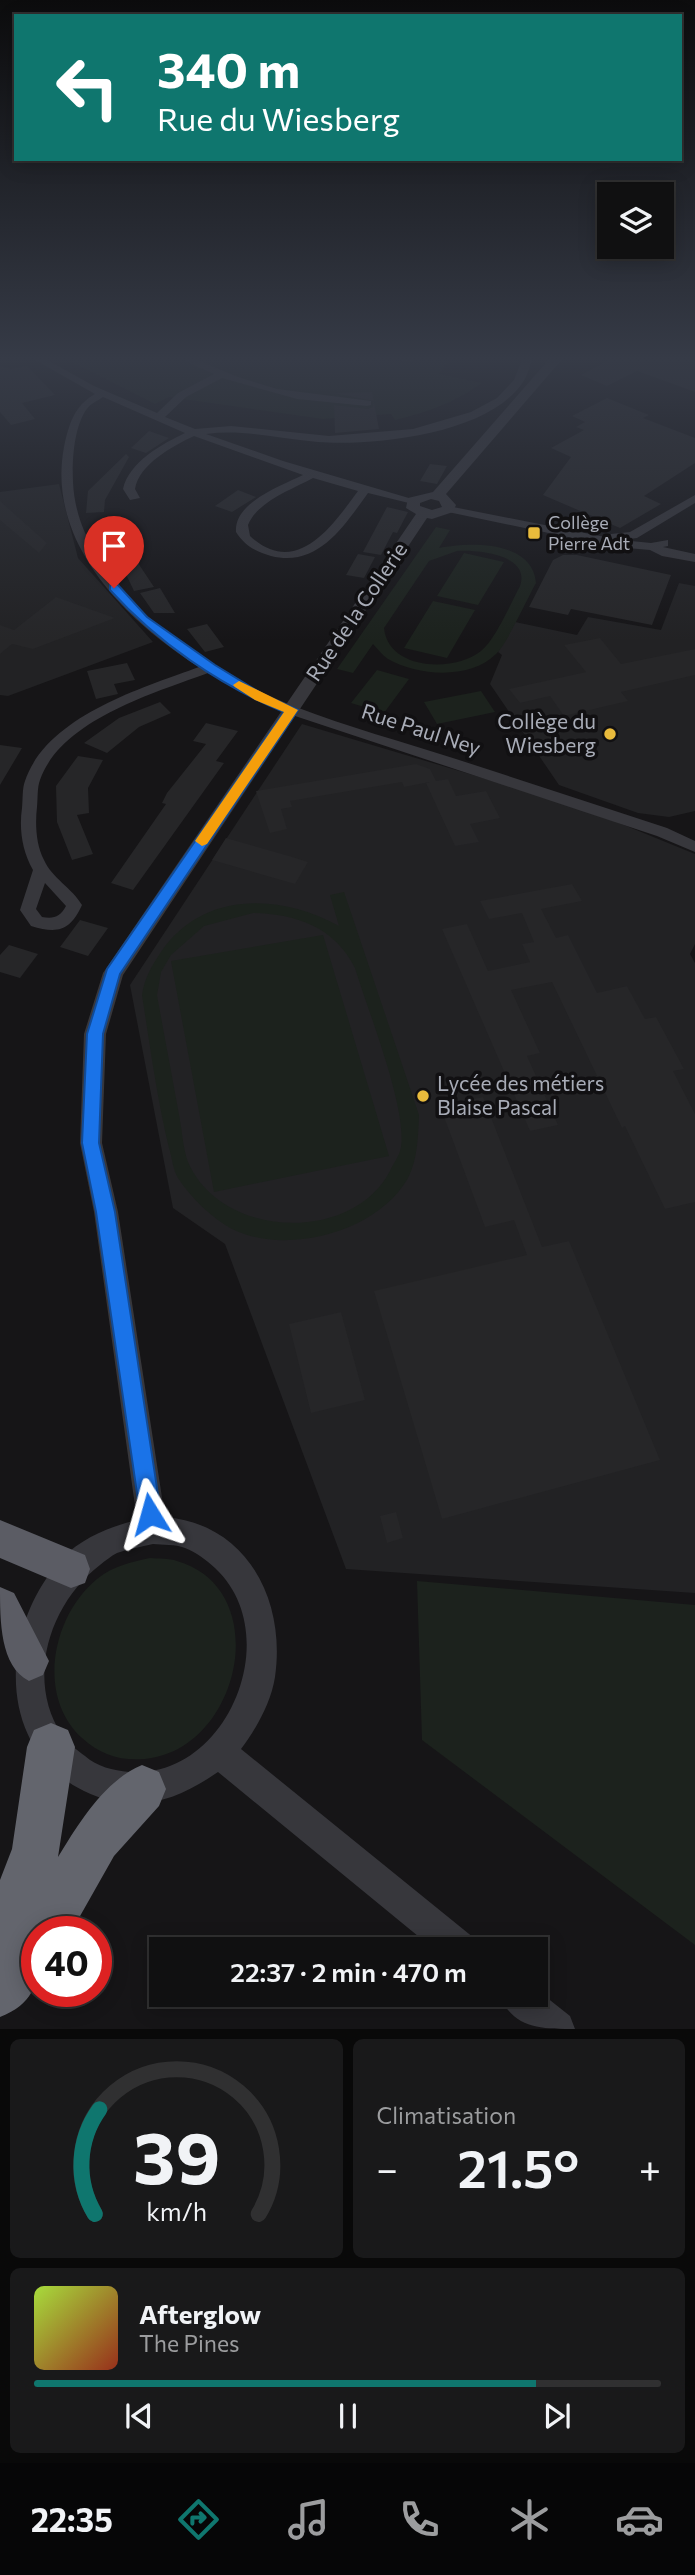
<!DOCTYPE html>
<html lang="fr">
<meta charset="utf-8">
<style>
body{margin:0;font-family:Commissioner,sans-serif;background:#19191a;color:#f1f3f6;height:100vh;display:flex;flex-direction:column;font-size:26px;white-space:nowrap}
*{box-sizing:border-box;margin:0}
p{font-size:23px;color:#9c9d9f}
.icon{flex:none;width:38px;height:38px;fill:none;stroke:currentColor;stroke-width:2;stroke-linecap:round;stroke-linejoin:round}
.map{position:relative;height:2029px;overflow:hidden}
.side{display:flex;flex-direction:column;gap:10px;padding:10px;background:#090909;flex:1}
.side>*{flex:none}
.hud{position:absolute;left:14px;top:14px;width:668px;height:147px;border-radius:0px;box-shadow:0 4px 18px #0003,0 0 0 2px #303031;background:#0f766e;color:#fff;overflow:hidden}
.controls{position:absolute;left:597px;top:182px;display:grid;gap:14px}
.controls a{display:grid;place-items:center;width:77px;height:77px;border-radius:0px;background:#101011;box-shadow:0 4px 18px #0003,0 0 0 2px #303031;font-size:35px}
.speed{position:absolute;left:21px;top:1916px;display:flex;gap:14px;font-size:35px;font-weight:700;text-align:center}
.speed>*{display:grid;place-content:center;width:91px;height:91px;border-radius:50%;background:#101011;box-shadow:0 4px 18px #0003,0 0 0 2px #303031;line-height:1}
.speed .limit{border:10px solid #d22;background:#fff;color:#111}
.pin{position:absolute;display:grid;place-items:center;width:60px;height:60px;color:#fff;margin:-72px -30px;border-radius:50% 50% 50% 0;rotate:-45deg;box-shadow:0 0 7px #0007}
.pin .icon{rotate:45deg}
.me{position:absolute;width:77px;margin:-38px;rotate:352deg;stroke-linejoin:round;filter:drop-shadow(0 0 5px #0008)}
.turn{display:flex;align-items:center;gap:24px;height:147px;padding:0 28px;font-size:32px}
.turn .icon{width:91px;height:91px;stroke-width:2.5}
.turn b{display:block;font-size:49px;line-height:60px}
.big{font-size:52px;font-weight:600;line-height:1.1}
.side .card{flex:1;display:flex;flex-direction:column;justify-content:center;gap:10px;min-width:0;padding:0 24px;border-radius:10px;background:#19191a}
.side .dial{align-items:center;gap:0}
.dial svg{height:182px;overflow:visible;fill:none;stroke:#303031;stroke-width:7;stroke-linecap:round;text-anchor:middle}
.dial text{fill:#f1f3f6;stroke:none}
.song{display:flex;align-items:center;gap:21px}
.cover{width:84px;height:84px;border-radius:10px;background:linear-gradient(135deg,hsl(80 70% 55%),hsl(10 70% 35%))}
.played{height:7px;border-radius:4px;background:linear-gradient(90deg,#0f766e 80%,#303031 80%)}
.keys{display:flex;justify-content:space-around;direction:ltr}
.heat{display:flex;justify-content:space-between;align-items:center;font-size:38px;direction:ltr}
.side .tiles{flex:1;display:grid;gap:10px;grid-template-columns:1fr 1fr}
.card:last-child{grid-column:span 2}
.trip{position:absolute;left:149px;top:1937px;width:399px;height:70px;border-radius:0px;background:#101011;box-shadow:0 4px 18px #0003,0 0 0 2px #303031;font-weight:600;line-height:70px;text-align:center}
.menu{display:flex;height:112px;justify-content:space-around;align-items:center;background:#060607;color:#9c9d9f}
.menu .icon{width:49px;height:49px}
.menu .active{color:#0f766e}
.menu b{font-size:32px;color:#f1f3f6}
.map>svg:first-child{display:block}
.built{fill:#222224}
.green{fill:#1c221d;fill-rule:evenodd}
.building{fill:#262628}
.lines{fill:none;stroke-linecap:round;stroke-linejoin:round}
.minor{fill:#37373c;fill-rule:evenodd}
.tertiary{fill:#37373c;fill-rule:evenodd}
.trunk{fill:#5b5c64;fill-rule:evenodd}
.motorway{fill:#63656d;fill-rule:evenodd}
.route{fill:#1a73e8;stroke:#114b97;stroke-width:2}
.slow{fill:#f59e0b}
.poi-dot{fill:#e9bb3c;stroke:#111012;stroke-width:2.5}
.labels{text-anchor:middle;stroke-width:7;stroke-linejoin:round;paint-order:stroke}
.far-poi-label{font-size:18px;fill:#a8acb7;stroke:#111012;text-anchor:start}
.street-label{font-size:21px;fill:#a8acb7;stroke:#111012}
.poi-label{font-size:21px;fill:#a8acb7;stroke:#111012;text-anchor:end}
</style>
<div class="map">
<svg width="695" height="2029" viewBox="0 0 695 2029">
<rect width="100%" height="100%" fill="#161517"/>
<path class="built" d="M59,484L78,558L153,642L8,696L0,695V492Z
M679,583L695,586V811L669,817L638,813L559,785L490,684L502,655L498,652L515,622L577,635L588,617L661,630Z
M302,724L580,807L695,854V944L690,954L695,963V1593L346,1569L225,1244L173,1208L130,985Z"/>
<path class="green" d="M62,357H385L395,363L451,357L439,374L482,383C454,403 428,412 395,420L391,414L323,419L169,397L155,404Z
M436,527L450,530L439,548C469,542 533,540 536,583C527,599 507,644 496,654C470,680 418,676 388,659C382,655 378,649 373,644L353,673L337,669ZM457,551C477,550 531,554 520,586C511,603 495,640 481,651C454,673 388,670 384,628L429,561Z
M464,553L504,562L478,605L437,596Z
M433,601L475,610L447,658L404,648Z
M377,670L409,679L384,713L351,703Z
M481,691L495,712L437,724L424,702Z
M344,892L419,1115C418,1136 418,1158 408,1178C378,1232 286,1256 232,1229C212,1218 191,1198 178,1178C173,1170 172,1157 169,1148C157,1098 150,1046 142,995C145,977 151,967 161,952C202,891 280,893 339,926L330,895ZM253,913C296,914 335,927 355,968C368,1011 407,1107 401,1147C400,1155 393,1164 390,1171C352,1244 221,1239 188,1162C183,1149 182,1130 179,1115C172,1075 164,1035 157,995L161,972L171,955L204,926Z
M323,935L389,1156L214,1192L171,961Z
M150,1558C159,1559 169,1558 177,1561C275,1589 241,1750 145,1759C120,1761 101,1755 82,1738C36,1696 52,1616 97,1579C113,1566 131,1562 150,1558Z
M417,1581L695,1605V1945L422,1740Z"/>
<path class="building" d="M606,357H695V392L637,371L607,386L581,375L609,360Z
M0,366L11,369L27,366L55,395L22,403L35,419L11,425L0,412Z
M372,392L379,429L335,433L334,405L368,409L373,407L374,401L334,393Z
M607,398L649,415L643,418L695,438V463L644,496L661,504L620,528L543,495L571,457L551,448L584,430L576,427L585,422L572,416Z
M149,431L169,438L146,453L131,448Z
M126,454L129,457L105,500L104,512L86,513L88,491Z
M430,464L447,466L437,484L420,481Z
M238,490L256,497L232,512L215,506Z
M0,501L47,543L39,553L0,520Z
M387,507L408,512L397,533L393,532L381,555L363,552Z
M114,523L140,566L154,587L134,591L123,568H115L105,549L109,548L97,527Z
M358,554L375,557L364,578L346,575Z
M577,555L671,575L652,625L571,609L568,615L529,607L553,560L563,555Z
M160,588L175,613H154L140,593Z
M56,597L115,618L33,649L12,644L0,654V625L14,630Z
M207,624L224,647L205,652L187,629Z
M600,638L621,664L695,649V675L621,692L628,701L564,716L550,696L520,703L509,689L586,672L564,645Z
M127,663L135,680L114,684L118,694L96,699L87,671Z
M160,702L171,713L139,727L107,753L84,743L119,718Z
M206,723L238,731L216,761L224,763L133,890L111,883L166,804L162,803L167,793L206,744L193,741Z
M0,745L22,748L0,785Z
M78,756L103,760L88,788L89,813L77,815L93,854L72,860L57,822L56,786Z
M416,764L430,769L436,781L448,779L456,796L486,791L500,818L470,824L479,842L455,846L426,783L430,782L404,787L402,782L290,801L292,807L281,809L287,829L270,833L256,791Z
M226,838L289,856L308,862L295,884L212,860Z
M572,884L582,901L541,909L556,938L568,935L597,993L627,986L645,1019L656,1017L684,1069L673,1071L695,1114V1202L665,1209L625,1126L622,1128L552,982L511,990L540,1053L527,1056L558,1125L530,1131L442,929L467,924L488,971L530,962L522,944L534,942L522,913L489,919L480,901Z
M80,920L108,928L88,956L60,947Z
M9,945L38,954L20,978L0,972V955Z
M483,1097L542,1247L569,1241L660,1460L442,1519L374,1291L527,1255L514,1220L485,1227L440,1106Z
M341,1312L365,1400L311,1413L289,1324Z
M396,1512L403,1538L387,1543L380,1516Z"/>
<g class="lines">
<path class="minor" d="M30,357H42L94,386L157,413L178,393L214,374L187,362L185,360L190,357L238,377L277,389L371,401V405L367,406L297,399L222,378L186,397L165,417L195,429L231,426L329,436L413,429L471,412L497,398L514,380L523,357H533C530,365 528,375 523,382C489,434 375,446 318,442C281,439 244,429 206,434L283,461L419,501L413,504L368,493C344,526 318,568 271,556C256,552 244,545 236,532C234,502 281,486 303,475L194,436C173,446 139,464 135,489L140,498L130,500L123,489C129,462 162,444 185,433L103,397C97,401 90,404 86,410C74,428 72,460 73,482C77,586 208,673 296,707C348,727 403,742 456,759C527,782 597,805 667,828L695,841V852L657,836L286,713L208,673C154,693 61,720 40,780C37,788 38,798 37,807C35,824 36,845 44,860C52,878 72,888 82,905C70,931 58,934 31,926L20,910L33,870C22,851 19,829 22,808C23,799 22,789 25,781C47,716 142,688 199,667C125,620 46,542 64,447C69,424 74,406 95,394ZM313,478L358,491C333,525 297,579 250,536L248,525C258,501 291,490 313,478ZM45,883L66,906C60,917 54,919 42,917L36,909Z
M390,357H426C418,362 398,362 390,357Z
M695,495V503L637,538L621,540L651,543L668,540V546L663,547L695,554V562L662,556L650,550L616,547L448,512L442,509L448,506L610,538L611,534L630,532Z"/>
<path class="tertiary" d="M551,357H564L446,494L456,505L453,512L432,519L427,518L123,975L106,1034L102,1143L118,1212L165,1517C248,1524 286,1601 275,1677C271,1703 256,1729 241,1749L474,1938L479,1950H435L218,1772C175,1802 133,1815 84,1791C2,1751 0,1647 46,1579C51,1572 56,1564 62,1558C84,1537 109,1527 137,1520L94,1212L80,1143L84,1034L103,973L416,514L406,508L408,498L433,492ZM431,499L439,501L442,507L432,510L420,506V503ZM153,1544C163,1545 175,1544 185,1548C196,1552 206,1560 215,1568C287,1635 227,1780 129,1772C113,1770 97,1767 85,1756C77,1750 67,1743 62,1735C25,1679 50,1603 100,1565C105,1561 111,1556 117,1553C128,1549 141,1547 153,1544Z
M536,1989L570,2016L575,2029C540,2029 514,2029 499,1995H536Z"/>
<path class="trunk" d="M0,1520L85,1555L90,1569L85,1583L71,1588L0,1558Z
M0,1587L14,1593L49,1661L43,1675L29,1681C0,1666 0,1621 0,1587Z"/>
<path class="motorway" d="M51,1723L68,1730L75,1747L58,1857C79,1823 104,1781 142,1765L159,1772L166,1789L159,1806L114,1856L71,1932H37C37,1973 44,1999 0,2017V1880L12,1849L27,1747L34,1730Z"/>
</g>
<linearGradient id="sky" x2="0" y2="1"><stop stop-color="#0c0c0d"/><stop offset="0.56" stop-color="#363b47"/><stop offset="1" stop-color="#363b47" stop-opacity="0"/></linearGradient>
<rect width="695" height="641" fill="url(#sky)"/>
<path class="route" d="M110,585H118L147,617L215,665L264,695L298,710L120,974L103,1034L99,1143L115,1212L161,1514L158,1521L150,1524L143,1521L140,1514L96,1212L82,1143L87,1034L107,969L284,712C219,685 157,642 110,590Z"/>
<path class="slow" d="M239,681L298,710L207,844L202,846L195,841L197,838L284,712L255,700L235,687L233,685Z"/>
<g class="poi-dot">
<rect x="527" y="526" width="14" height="14" rx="3.5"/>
<circle cx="610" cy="734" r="7"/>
<circle cx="423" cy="1096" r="7"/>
</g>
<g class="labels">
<g class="far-poi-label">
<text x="548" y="529">Collège<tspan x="548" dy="21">Pierre Adt</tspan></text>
</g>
<g class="street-label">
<text transform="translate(357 612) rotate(-56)" y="7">Rue de la Collerie</text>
<text transform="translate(421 730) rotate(18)" y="7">Rue Paul Ney</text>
</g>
<g class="poi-label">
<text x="596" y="729">Collège du<tspan x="596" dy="24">Wiesberg</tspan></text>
<text x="437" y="1091" text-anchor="start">Lycée des métiers<tspan x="437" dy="24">Blaise Pascal</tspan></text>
</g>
</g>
</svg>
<div class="controls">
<a><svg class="icon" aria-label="layers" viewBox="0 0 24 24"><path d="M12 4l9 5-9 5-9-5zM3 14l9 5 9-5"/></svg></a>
</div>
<div class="speed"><div class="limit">40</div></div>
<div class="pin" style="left:114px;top:588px;background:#d93025"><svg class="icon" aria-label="arrive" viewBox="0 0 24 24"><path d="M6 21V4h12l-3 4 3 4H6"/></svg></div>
<svg class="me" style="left:150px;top:1514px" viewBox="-20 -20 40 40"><path d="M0-17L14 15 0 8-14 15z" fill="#1a73e8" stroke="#fff" stroke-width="4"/></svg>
<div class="trip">22:37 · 2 min · 470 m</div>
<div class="hud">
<div class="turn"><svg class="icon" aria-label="left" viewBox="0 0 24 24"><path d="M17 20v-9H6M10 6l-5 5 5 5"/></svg><div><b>340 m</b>Rue du Wiesberg</div></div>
</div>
</div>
<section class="side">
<div class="tiles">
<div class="card dial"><svg viewBox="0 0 100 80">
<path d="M14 69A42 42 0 1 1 86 69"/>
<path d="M14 69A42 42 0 0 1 16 23" stroke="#0f766e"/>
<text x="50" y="56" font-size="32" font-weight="700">39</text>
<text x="50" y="72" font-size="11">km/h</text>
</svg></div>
<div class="card"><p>Climatisation</p>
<div class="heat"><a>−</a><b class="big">21.5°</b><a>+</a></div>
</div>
<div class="card">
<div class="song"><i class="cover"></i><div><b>Afterglow</b><p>The Pines</p></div></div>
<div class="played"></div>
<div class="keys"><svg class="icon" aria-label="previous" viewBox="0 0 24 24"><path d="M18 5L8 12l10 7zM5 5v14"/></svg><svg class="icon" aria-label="pause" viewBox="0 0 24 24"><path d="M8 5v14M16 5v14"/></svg><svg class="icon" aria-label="next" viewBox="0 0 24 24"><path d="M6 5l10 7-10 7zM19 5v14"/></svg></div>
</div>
</div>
</section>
<nav class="menu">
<b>22:35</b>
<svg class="icon active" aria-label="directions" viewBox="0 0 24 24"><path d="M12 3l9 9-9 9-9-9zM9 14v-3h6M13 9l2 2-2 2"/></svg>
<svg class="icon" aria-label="music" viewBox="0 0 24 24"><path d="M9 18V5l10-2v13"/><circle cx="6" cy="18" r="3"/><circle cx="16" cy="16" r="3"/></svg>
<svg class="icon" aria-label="phone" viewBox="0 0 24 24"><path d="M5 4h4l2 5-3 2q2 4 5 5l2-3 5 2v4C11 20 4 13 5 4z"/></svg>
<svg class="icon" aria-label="climate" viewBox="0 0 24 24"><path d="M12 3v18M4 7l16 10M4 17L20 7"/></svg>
<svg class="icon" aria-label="car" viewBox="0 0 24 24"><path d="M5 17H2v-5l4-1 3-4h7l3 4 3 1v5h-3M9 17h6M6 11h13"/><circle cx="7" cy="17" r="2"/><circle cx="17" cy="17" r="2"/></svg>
</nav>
